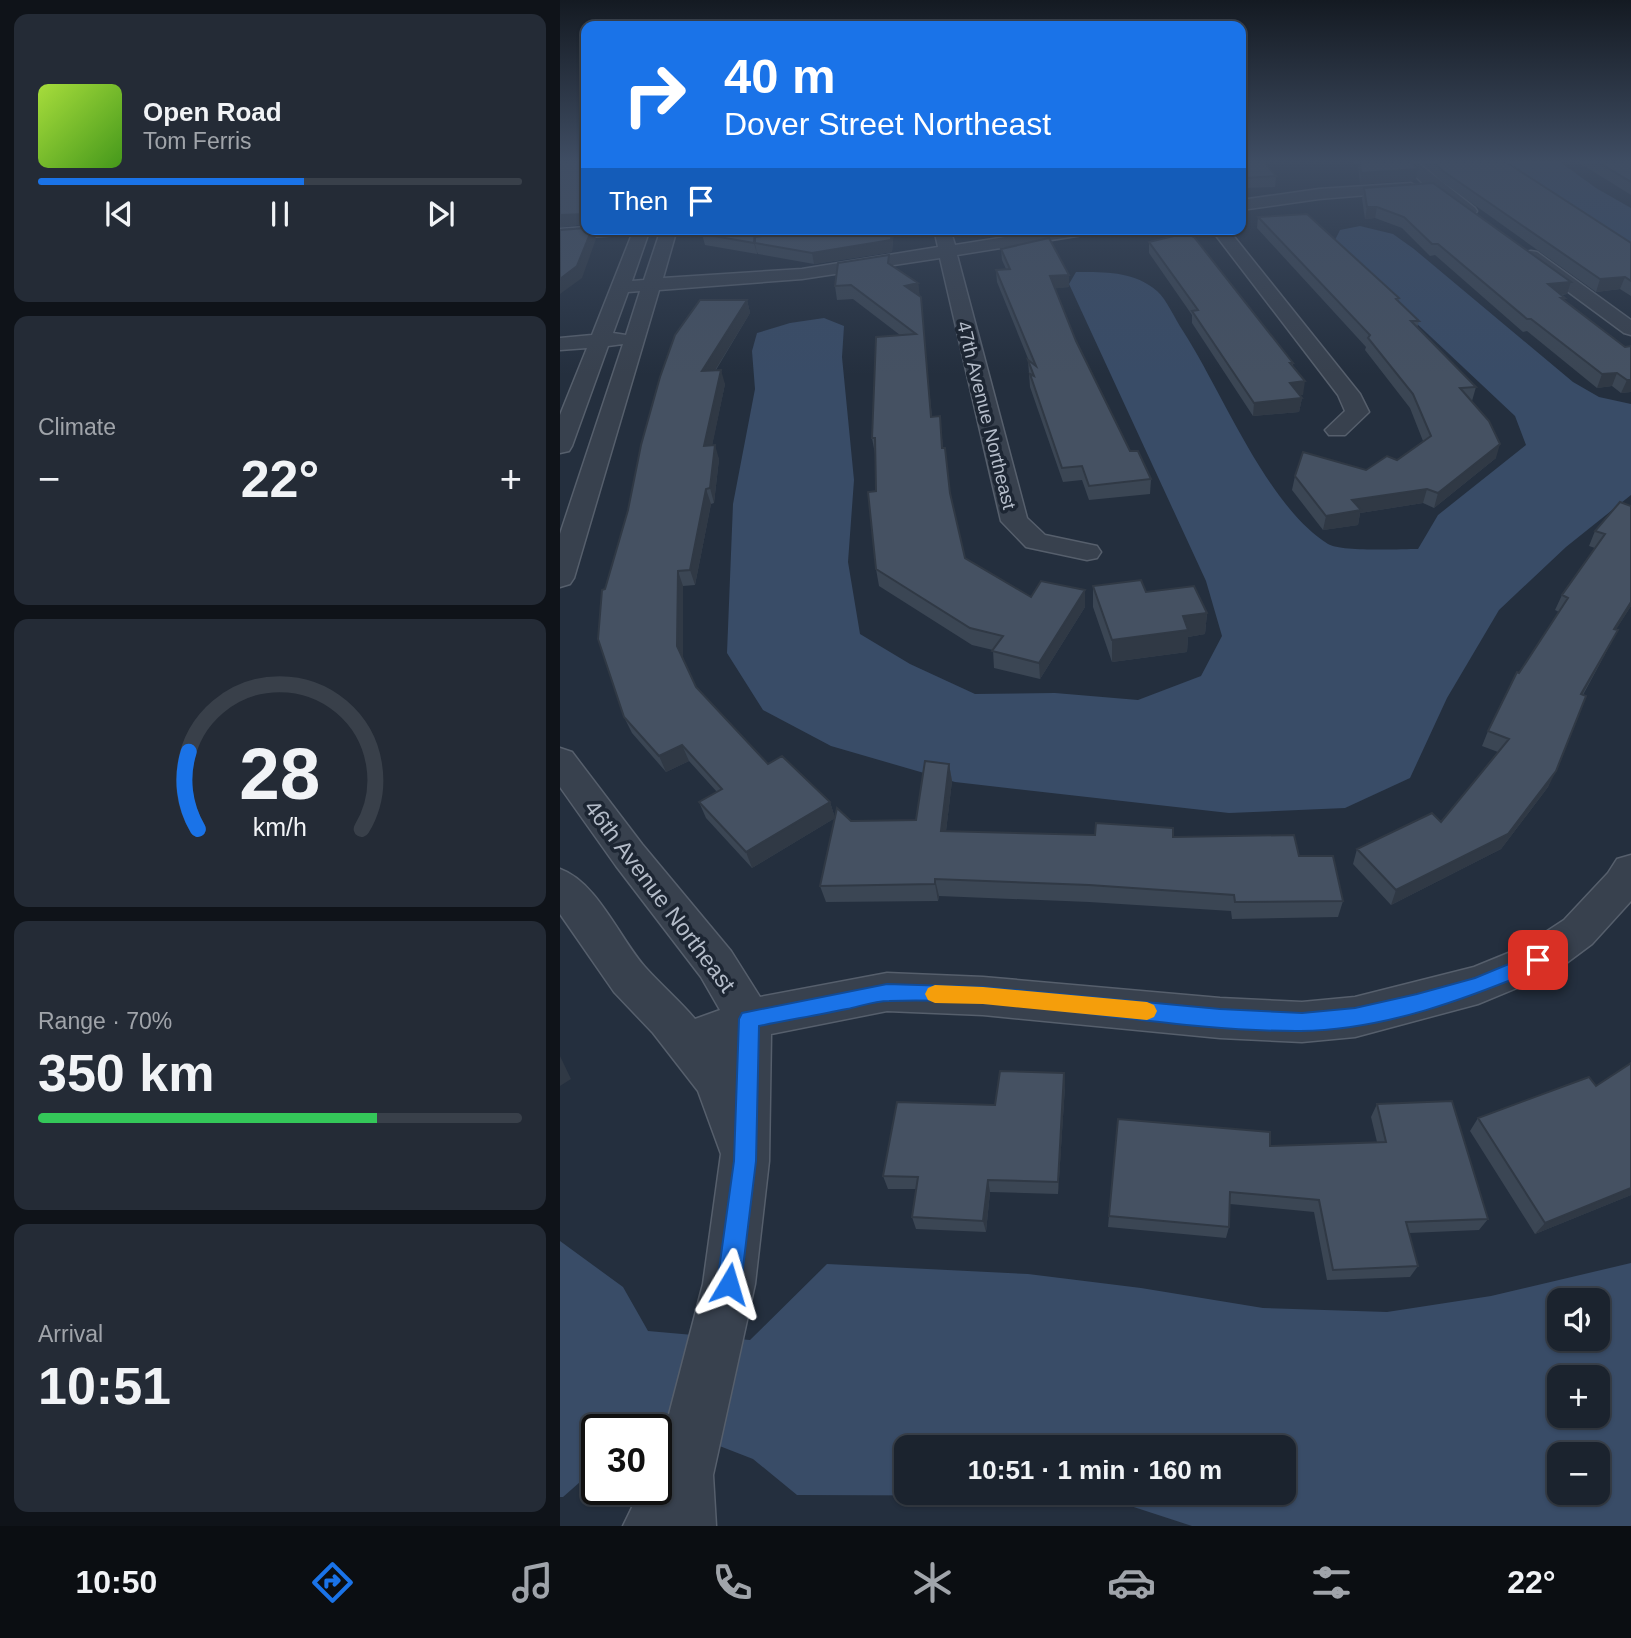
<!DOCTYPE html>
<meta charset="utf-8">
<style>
body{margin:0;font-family:Arial,sans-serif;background:#242b36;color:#f1f3f6;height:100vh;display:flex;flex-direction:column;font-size:26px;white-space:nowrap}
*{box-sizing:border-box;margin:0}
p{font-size:23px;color:#a0a4aa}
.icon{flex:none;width:38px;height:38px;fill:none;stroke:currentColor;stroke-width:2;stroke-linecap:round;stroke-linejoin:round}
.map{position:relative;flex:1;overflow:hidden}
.side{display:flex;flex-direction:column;gap:14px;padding:14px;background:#0f1319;width:560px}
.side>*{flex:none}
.hud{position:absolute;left:21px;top:21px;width:665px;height:214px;border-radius:14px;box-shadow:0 2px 5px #0004,0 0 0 2px #39404a;background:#1a73e8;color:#fff;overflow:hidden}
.buttons{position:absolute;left:987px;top:1288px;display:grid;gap:14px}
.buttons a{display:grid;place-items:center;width:63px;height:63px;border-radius:14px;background:#1b232e;box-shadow:0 2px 5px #0004,0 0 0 2px #39404a;font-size:35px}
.speed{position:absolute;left:21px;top:1414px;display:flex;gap:14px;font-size:35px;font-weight:700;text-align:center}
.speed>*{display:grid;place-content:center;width:91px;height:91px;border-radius:50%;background:#1b232e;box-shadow:0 2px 5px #0004,0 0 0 2px #39404a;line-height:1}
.speed .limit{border:4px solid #111;border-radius:10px;background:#fff;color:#111}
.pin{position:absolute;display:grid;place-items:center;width:60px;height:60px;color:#fff;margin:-30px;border-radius:14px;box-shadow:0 4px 10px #0006}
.me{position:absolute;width:77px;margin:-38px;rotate:7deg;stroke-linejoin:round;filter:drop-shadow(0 0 5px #0008)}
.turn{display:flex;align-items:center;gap:24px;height:147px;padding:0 28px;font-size:32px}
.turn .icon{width:91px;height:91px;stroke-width:2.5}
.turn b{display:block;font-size:49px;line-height:60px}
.then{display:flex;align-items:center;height:66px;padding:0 28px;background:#0003;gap:14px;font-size:26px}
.big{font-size:52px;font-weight:700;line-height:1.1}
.side .tile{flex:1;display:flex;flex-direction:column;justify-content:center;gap:10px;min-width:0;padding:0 24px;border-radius:14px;background:#242b36}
.side .dial{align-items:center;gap:0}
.dial svg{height:182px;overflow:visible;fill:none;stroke:#39404a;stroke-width:7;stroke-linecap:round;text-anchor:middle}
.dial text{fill:#f1f3f6;stroke:none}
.song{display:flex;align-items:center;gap:21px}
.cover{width:84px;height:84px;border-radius:10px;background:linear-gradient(135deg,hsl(80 70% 55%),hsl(100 70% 35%))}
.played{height:7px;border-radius:4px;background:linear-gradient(90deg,#1a73e8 55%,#39404a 55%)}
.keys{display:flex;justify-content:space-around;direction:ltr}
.heat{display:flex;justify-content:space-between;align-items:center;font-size:38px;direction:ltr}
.charge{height:10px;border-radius:5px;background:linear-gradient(90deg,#34c759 70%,#39404a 0)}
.trip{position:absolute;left:334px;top:1435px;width:402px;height:70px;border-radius:14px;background:#1b232e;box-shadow:0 2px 5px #0004,0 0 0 2px #39404a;font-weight:700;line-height:70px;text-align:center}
.dock{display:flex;height:112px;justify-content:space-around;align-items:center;background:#0b0e12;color:#a0a4aa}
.dock .icon{width:49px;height:49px}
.dock .active{color:#1a73e8}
.dock b{font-size:32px;color:#f1f3f6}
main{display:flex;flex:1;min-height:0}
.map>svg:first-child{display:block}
.water{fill:#394c67;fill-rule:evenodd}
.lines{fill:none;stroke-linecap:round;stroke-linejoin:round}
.minor-casing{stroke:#565f6c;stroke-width:3}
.minor{fill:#38414e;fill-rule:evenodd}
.wall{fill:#3b4654}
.shaded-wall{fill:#303945}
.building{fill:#455162;stroke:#303945;stroke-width:2}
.route{fill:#1a73e8;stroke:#114b97;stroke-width:2}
.slow{fill:#f59e0b}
.labels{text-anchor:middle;stroke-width:7;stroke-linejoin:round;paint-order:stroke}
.far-street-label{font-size:19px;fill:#b4bcc9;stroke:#1d2633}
.street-label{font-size:23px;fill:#b4bcc9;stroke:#1d2633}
</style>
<main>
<section class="side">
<div class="tile">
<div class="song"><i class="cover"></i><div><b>Open Road</b><p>Tom Ferris</p></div></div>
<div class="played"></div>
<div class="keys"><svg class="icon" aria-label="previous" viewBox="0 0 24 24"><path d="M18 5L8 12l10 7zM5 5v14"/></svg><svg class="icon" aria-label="pause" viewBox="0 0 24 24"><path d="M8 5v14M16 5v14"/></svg><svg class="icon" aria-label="next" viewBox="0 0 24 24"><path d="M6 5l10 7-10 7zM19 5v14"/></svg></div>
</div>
<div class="tile"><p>Climate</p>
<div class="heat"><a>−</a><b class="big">22°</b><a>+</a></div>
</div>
<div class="tile dial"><svg viewBox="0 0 100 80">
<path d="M14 69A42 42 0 1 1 86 69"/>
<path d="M14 69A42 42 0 0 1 10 35" stroke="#1a73e8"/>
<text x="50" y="56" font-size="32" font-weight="700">28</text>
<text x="50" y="72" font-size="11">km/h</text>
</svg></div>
<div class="tile"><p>Range · 70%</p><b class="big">350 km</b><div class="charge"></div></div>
<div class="tile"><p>Arrival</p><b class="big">10:51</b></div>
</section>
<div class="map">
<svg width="1071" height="1526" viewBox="0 0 1071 1526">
<rect width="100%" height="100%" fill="#242f3e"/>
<path class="water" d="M938,162H1000L1036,188L1071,208V252Z
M800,226L833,234L854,249L1013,382L1039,397L1071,404V495L1006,547L939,610L887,698L850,778L785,808L669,813L395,782L271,746L203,710L167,653L173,504L195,389L192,351L197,333L230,323L264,318L284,326L282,357L294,480L288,562L300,634L350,664L415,694L495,693L578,700L641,676L662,636L646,581L509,284L516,272C544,272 574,271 597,291C607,300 615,319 623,331C663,393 707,506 768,544C781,552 840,549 858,549L878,515L966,445L955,416L785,256L775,240L780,230Z
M0,1241L63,1287L88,1331L190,1340L267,1264L468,1274L581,1288L703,1308L827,1312L931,1296L1071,1263V1526H632L540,1496L237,1495L193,1459L90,1419L79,1430H37V1467L3,1497H0ZM999,1300H1038V1339H999ZM999,1377H1038V1416H999ZM346,1447H724V1493H346ZM999,1454H1038V1493H999Z"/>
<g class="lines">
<g class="minor-casing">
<path id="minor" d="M843,162H857L915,208L917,211L915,214C898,219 853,176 843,162Z
M851,183L859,188L856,191L759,199L681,210V200L759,189Z
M26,227V229H90L72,281L84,280L101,229H117L103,278L242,269L378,247L374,229H390L395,245L495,229H537L529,234L397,255L467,518L485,535L537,546L541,552L537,558L527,560L466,547L441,521L380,258L242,279L99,290L14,578L10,584L0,587V534L63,344L48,346L12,446L9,451L0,453V415L27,348L0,350V338L32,335L72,234L0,239V229ZM80,291L66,335L53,333L68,292Z
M651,229H668L800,394L809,412L785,435H769L765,430L785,411L778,395Z
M971,251L977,252L1071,320V335L1064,333L965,260L962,256L965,252Z
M0,748L12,752L82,844L171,951L200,997L327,973L423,977L660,998L742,1002L795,997L914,967L963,947L1004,920L1048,873L1057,859L1071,855V901L1032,944L993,973L918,1004L795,1037L742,1042L660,1038L423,1015L327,1011L211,1034L209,1161L195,1284L153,1475L156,1526H63L81,1489H96V1464L143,1284L161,1154L138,1091L93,1033L54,992L0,914V869C37,882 60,939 85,967C101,985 119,1000 135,1019L160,1010L141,977L56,866L0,787Z"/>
</g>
<use href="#minor" class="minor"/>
</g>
<path class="wall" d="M0,162H26V224L0,227Z
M681,162L716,176L715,187L685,188L681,187Z
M793,162H852L856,180L800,184L798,165Z
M861,162H946L1071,243V296L1060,289L1036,292L881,181Z
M1018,162H1071V195Z
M804,188L1011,282L1007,294L1002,295L1005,298L1004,300L1065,347L1071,346V392L1061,393L1052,386L1037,388L967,331L963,332L875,255L870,256L842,228L815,218L805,219L802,199Z
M698,217L839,298L838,301L859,321L857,328L916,387L912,401H911L936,458L874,508L863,503L800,513L798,525L763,530L732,490L735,476L806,470L837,460L863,441L850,408L805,350L806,347L697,228Z
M142,229H199L198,237L251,229H334L332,252L254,264L198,254L197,252V254L145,245L142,234Z
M589,242L733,363V366L743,395H739L742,398L739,412L693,416L632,323V315L589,253Z
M441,249L509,275V287L495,288L516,341L570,451L591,479L590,494L529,500L522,480L503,482L470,387L468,360L469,361L437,282L436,270L446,269L442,260Z
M330,264L358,283L372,417L380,416L383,448L390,494L405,558L471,597L525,590V607L480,679L434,668L433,650L412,645L319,586L316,569V453L315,454L312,438L340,335L293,299L277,300L275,286Z
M187,300L190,313L156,370L165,384L152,445L159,459L154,503L151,504L135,585L123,586V660L136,687L208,764L270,802L275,818L192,868L146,818L139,802L157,792L129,761L106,772L72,733L64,717L45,589Z
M1071,506V606L1056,629L1050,645L1023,695L988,787L941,849L831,905L793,864L797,849L881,822L938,752L922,746L928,731L959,673L999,612L995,610L1002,595L1035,548L1029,546L1035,531Z
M533,586L586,592L647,613L645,634L628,637L627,652L552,662L533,607Z
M389,764L392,781L386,831L613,837L739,856L783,901L778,917L672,919L671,911L529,902L379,896L378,901L266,902L260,886L291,821L356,820Z
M504,1073L505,1086L498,1194L430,1192L426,1232L356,1229L352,1217L356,1189H328L323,1176L435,1105Z
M1036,1086L1071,1195L975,1234L910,1131L918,1118Z
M817,1104L928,1219L919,1230L849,1233L858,1266L850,1277L767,1280L754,1212L670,1204L669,1227L666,1238L548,1227L549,1216L710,1146L817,1142L811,1117Z"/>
<path class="shaded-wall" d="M858,169L856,180L800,184L801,173Z
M807,207H817L815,218L805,219Z
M22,213L26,224L0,227V215Z
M32,229H33L36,239L22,278L0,294V279Z
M195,229H199L198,243H195L197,254L194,243Z
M332,229H334L332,252L254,264L252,253Z
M509,275V287L490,289V276Z
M1065,277L1060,289L1036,292L1040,279Z
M1011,282L1007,294L984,296L988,284Z
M358,283L360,297L345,286Z
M187,300L190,313L146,385L142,371Z
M161,370L165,384L149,461L144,446Z
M1057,373L1052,386L1037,388L1042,374Z
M1067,380H1071V392L1061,393Z
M745,381L743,395L728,396L730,383Z
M742,398L739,412L693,416L694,403Z
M940,444L936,458L874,508L878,493Z
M155,445L159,459L154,503L150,488Z
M146,489L151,504L135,585L130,570Z
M867,489L863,503L800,513L798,525L763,530L766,516L792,500Z
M118,571L123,586V662L117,646Z
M525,590V607L480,679L479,663Z
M1071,602V606L1047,644L1054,629Z
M647,613L645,634L628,637L627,652L552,662V640L623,616Z
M1058,630L1050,645L1014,709L1021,694Z
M122,745L129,761L106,772L99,756Z
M389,764L392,781L384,848L381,831Z
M996,771L988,787L941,849L831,905L836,890Z
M270,802L275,818L192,868L186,852Z
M375,879L379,896L378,901L375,884Z
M0,1056L11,1079L0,1086Z
M504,1073L505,1086L498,1194V1182Z
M428,1180L430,1192L426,1232L423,1221Z
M1071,1188V1195L975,1234L985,1223Z"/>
<path class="building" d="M0,162H26V214L0,215Z
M681,162H704L716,176L686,178L681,176Z
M800,162H852L858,169L801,173Z
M874,162H946L1071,243V281L1065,277L1040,279L883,171Z
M1038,162H1071V182Z
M873,183L1011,282L988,284L1005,298H1001L1065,347L1071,346V380H1067L1057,373L1042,374L971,319H967L878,244H872L844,217L817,207H807L804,188Z
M747,214L839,298L836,299L859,321H851L916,387L900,388L929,421L940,444L878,493L867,489L792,500L801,510L766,516L735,476L743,452L806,470L827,456L837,460L871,436L853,394L808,338L810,335L698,217Z
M26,228V229H32L17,266L0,279V230Z
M142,229H195L194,243L142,234Z
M251,229H332L331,240L252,253L195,243V237Z
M626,233L634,237L733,363H730L745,381L730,383L742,398L694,403L632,311L638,310L589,242Z
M489,238L509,275L490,276L516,341L570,451H578L591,479L529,486L522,466L502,468L470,374L474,376L468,360L476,366L436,270L450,269L441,249Z
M329,255L328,263L358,283L345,286L361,297L371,417L380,416L382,448H385L390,493L405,558L471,597L481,581L525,590L479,663L432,651L443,636L410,628L316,569L308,492L316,491L315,438H312L316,337L356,334L291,285L275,286L278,263Z
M140,300H187L142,371L161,370L144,446L155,445L150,488L146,489L130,570L118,571L117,646L136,687L208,764L222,756L270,802L186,852L139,802L162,789L122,745L99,756L64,717L38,639L42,590L45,589L68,510L81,445L100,377L115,335Z
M1060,502L1071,506V602L1054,629L1058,630L1021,694L1026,696L996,771L948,834L836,890L797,849L872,813L881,822L949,739L928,731L957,672L959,673L1008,598L1002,595L1045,534L1035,531Z
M581,580L586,592L634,586L647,613L623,616L628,630L552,640L533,586Z
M365,761L389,764L381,831L535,835L536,823L613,828V837L734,835L739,856H773L783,901L675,902L674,895L529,885L375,879V884L260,886L277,808L291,821L356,820Z
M1071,1063V1188L985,1223L918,1118L1029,1077L1036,1086Z
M440,1071L504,1073L498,1182L428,1180L423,1221L352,1217L358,1177L323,1176L337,1102L435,1105Z
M892,1101L928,1219L846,1222L858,1266L773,1270L759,1200L670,1192L669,1227L549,1216L558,1119L710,1132V1146L826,1142L817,1104Z"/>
<linearGradient id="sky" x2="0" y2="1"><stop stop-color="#141a22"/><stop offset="0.43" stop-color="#3f4d63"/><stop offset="1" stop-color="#3f4d63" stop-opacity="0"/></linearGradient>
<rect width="1071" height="375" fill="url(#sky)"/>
<path class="route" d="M978,952L985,954L988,960L985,966C909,998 825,1030 741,1031C603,1032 467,996 329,1001C315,1001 301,1006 287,1009C258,1015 229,1020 199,1026L196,1161L181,1284L177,1292L169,1296L160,1292L157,1284L174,1161L179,1019L182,1013L327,984L423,987L660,1009L742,1013L795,1008L857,994L915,978Z"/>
<path class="slow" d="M375,985L423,987L587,1002L594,1005L597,1011L594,1017L587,1020L423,1004L375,1003L368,1000L365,994L368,988Z"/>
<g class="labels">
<g class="far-street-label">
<text transform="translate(427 415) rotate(76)" y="7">47th Avenue Northeast</text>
</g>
<g class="street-label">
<text transform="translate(100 896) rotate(53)" y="8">46th Avenue Northeast</text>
</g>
</g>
</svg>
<div class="buttons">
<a><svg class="icon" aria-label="sound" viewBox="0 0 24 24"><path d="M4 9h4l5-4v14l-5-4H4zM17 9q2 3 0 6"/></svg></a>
<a>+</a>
<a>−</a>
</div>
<div class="speed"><div class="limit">30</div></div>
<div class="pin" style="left:978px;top:960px;background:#d93025"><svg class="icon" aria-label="arrive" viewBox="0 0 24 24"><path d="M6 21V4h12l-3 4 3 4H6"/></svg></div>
<svg class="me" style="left:169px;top:1284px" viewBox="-20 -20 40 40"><path d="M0-17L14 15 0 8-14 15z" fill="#1a73e8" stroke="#fff" stroke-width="4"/></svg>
<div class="trip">10:51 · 1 min · 160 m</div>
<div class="hud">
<div class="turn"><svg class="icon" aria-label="right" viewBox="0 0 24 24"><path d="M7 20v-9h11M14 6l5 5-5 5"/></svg><div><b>40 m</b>Dover Street Northeast</div></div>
<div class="then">Then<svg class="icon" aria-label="arrive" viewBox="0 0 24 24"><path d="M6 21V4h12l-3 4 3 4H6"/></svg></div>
</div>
</div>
</main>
<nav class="dock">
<b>10:50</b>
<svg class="icon active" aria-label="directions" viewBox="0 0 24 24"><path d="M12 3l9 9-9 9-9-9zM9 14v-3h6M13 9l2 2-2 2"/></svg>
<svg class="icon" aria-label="music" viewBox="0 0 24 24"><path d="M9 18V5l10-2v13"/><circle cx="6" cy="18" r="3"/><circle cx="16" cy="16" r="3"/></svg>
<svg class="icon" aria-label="phone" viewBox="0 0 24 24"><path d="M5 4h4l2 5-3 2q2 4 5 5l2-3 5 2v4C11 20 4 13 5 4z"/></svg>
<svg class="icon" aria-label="climate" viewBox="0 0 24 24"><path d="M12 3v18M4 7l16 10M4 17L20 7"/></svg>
<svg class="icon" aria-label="car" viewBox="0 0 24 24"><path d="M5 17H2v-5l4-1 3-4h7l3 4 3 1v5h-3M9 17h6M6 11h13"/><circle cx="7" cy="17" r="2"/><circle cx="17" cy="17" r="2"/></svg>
<svg class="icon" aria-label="filters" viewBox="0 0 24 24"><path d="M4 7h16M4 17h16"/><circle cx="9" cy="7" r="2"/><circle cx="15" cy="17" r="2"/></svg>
<b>22°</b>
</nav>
